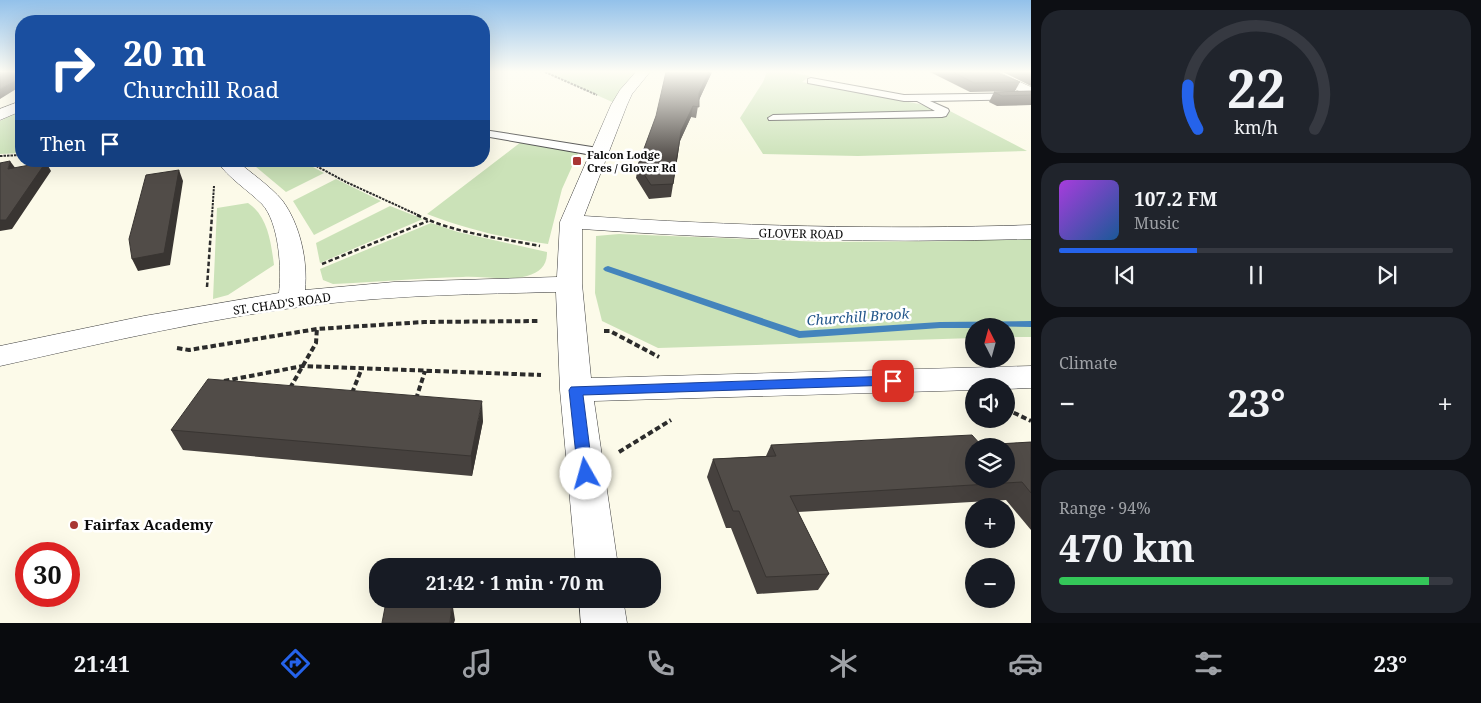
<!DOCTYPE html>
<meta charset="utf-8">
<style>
body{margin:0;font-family:"Noto Serif",serif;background:#20242c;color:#f1f3f6;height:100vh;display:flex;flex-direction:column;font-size:19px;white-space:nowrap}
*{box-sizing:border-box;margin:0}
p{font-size:16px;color:#9ea1a6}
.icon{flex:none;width:28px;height:28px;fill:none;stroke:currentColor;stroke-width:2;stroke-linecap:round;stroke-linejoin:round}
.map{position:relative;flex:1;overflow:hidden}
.sheet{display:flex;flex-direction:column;gap:10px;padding:10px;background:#0d0f14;width:450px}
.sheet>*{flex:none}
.guide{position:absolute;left:15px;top:15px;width:475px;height:152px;border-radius:20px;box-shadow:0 5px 20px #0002;background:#1a4fa0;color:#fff;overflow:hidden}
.needle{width:32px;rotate:354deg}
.controls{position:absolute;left:965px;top:318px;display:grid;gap:10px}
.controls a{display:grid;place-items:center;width:50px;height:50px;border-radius:50%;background:#171b24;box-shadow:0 5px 20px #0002;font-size:25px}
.speed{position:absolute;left:15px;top:542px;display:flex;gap:10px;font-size:25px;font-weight:700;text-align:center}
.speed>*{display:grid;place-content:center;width:65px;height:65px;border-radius:50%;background:#171b24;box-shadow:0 5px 20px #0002;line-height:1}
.speed .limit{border:8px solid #d22;background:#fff;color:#111}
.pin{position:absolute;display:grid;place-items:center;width:42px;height:42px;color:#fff;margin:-21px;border-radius:10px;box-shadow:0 2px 8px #0006}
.me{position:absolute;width:55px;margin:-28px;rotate:353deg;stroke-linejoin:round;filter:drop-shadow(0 0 4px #0008)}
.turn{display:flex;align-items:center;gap:18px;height:105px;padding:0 25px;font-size:22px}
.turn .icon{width:65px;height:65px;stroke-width:2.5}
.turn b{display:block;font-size:35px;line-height:42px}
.then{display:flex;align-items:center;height:48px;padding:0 25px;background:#0003;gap:10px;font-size:19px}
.big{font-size:38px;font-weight:700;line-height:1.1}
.sheet .widget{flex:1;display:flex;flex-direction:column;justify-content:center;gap:8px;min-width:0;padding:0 18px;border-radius:20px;background:#20242c}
.sheet .dial{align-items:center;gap:0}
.dial svg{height:130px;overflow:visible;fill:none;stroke:#363941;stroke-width:7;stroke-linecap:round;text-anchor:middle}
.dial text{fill:#f1f3f6;stroke:none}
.song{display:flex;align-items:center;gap:15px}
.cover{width:60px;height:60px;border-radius:8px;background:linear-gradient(135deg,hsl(280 70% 55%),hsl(210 70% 35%))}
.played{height:5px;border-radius:2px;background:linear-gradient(90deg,#2563eb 35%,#363941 35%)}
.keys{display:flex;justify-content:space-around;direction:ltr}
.heat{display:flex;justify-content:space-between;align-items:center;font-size:28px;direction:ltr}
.charge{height:8px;border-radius:4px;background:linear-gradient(90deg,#34c759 94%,#363941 0)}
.trip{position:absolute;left:369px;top:558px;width:292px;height:50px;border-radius:20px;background:#171b24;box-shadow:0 5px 20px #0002;font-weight:700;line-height:50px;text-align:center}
.dock{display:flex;height:80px;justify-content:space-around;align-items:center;background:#090b0e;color:#9ea1a6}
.dock .icon{width:35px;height:35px}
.dock .active{color:#2563eb}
.dock b{font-size:22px;color:#f1f3f6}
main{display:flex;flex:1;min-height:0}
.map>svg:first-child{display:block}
.green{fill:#cbe2b8}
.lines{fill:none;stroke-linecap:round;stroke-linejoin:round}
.stream{fill:#4484bc;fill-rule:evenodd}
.service-casing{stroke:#3d3d3d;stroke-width:2}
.minor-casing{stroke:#3d3d3d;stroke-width:1}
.path-far2{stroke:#2c2c2c;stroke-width:2;stroke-dasharray:2.5 1;stroke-linecap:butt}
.path-far1{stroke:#2c2c2c;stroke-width:2.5;stroke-dasharray:4.5 2.5;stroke-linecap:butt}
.path{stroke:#2c2c2c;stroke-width:4;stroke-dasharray:5.5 3;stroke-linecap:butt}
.service{fill:#fff;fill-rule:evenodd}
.minor{fill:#fff;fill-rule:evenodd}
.wall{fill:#46413e}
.shaded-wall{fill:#393532}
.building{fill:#514c48;stroke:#393532;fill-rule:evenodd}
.route{fill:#2563eb;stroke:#184099}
.poi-dot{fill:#a83634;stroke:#fff;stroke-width:2}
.labels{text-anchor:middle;stroke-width:5;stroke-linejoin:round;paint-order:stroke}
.far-poi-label{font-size:11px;font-weight:bold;fill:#0a0a0a;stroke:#fff;text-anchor:start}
.street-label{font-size:12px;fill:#0a0a0a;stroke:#fff}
.water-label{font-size:14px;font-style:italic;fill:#23578b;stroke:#fff}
.near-poi-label{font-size:15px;font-weight:bold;fill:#0a0a0a;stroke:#fff;text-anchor:start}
</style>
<main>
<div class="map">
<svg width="1031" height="623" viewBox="0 0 1031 623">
<rect width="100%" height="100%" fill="#fcfae9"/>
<path class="green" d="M545,72H644L619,105Z
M767,72H789L810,76L802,82L946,109L1027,151L858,156L763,154L740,118L763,82Z
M21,110V153L0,154V121Z
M521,142L579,151L562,189L548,244C504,238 469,230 427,214Z
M249,161H302L324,173L286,192Z
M336,179L381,201L314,235L293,201Z
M248,203C268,216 271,243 274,265L228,295L213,299L217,208Z
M390,206L423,219L320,263L316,243Z
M431,223L458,232L547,252C547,266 540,272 527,276C508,281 483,276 463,277C419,278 376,282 333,284L323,280L320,269Z
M619,234L823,242L967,241L1031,237V337H1006V326H974V338L658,348L602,321L595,293L596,236Z"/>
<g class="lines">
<path class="stream" d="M608,266L800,331L940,322L1031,321V327L974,326V328H940L799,338L605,271L603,269L605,267Z"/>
<g class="service-casing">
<path id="service" d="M811,78L904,95L1031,93V99L930,101L948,109L949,111L946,116L942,117L769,120L768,118L773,115L935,111L917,101H904L808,83V79Z
M484,130L598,148L604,152L598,156L484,136Z"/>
</g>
<g class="minor-casing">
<path id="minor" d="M636,72H650L632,94L627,105L584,216C733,226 882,230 1031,225V239C881,243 732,240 582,229V284L591,378L1031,366V388L1006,389V386H974V390L594,401L618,566H576L560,390L556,292C478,294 400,295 323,304C214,317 107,342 0,366V346L144,316L279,293C282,270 279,222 262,204C248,190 228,178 217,161H237C251,173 270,186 282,200C300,224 308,261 305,290L394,282L557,277L560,222L611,105L620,90Z
M980,72H998L1031,87V96L981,75Z
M21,101V111L0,120V109Z
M579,599H623L627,623H581Z"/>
</g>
<path class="path-far2" d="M545,72L597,95
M0,156L21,155
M307,161L346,182L420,216
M212,216L214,186"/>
<path class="path-far1" d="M417,215C455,233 499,238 540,246
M322,264L428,221
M207,287L212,215"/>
<path class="path" d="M604,331H610L659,357
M177,348L189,350L317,329L424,322L539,321
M224,381L303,366L541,375
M290,388L316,343L317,328
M352,393L362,368
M416,399L425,371
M1006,409L1031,421
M619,452L671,420"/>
<use href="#service" class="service"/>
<use href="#minor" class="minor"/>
</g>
<path class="wall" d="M712,72L699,100L696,118L691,117L680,141L671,197L649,199L636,178L638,165L656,116Z
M930,72H996L1020,82L1015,91H1031V105L997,106L989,102L994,92L1014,91L970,92Z
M1003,72H1031V86Z
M483,421L472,476L183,450L171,430Z
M1031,442V530L1006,500L798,512L829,574L818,590L757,594L731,528H726L707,477L713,459L766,456L771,445H981Z"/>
<path class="shaded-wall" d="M709,72H712L697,104L699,93Z
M21,78V86L0,99V89Z
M693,106L691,117L679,143L681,131Z
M10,161L16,169H8Z
M46,162L51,171L12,229L0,231V220Z
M179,170L183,181L170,265L138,271L132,259Z
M482,401L483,421L472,476L471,456Z
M452,601L455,620L454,623H450Z"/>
<path class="building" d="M0,72H21V78L0,89Z
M666,72H709L699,93V107L693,106L681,131L673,184L651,185L638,165L656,116Z
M953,72H996L1020,82L974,83Z
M1031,91V95L1002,96L994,92Z
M10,161L8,169L46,162L6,220H0V163Z
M179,170L164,253L132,259L129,239L146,175Z
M208,379L482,401L471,456L171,430Z
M972,435L981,445L1031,442V493L1022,482L790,496L829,574L766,577L739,511H733L713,459L776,456L771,445ZM974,446H1006V479H974Z
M452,601L450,623H382L386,602Z"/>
<linearGradient id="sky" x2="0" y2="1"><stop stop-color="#93c1ea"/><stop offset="0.45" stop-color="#fefdf5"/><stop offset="1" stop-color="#fefdf5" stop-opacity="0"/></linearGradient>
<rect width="1031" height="159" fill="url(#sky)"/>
<path class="route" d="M893,376L898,377L900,381L898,384L893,385L583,395L593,474L591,479L586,480L580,479L578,474L569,390L571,387Z"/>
<g class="poi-dot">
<rect x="572" y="156" width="10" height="10" rx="2.5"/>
<circle cx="74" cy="525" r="5"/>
</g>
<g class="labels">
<g class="far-poi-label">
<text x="587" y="159">Falcon Lodge<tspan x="587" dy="13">Cres / Glover Rd</tspan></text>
</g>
<g class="street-label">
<text transform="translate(801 234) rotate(1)" y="4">GLOVER ROAD</text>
<text transform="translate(282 304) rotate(-8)" y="4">ST. CHAD'S ROAD</text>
</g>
<g class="water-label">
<text transform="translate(858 317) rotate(-4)" y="5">Churchill Brook</text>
</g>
<g class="near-poi-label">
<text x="84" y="530">Fairfax Academy</text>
</g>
</g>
</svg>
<div class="controls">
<a><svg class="needle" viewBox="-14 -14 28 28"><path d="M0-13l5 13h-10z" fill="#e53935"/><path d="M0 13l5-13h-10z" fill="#9ea1a6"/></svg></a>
<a><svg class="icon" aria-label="sound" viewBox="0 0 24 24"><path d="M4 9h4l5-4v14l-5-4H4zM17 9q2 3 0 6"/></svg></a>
<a><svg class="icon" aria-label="layers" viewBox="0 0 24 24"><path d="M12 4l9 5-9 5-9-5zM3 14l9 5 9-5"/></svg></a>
<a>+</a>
<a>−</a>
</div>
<div class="speed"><div class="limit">30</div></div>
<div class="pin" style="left:893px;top:381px;background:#d93025"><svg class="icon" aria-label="arrive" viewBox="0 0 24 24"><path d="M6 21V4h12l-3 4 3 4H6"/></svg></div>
<svg class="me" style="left:586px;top:474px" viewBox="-20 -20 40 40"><circle r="19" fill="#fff"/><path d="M0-13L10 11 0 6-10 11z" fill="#2563eb"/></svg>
<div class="trip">21:42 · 1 min · 70 m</div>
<div class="guide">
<div class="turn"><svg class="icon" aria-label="right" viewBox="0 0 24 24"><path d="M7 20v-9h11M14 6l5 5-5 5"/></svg><div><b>20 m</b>Churchill Road</div></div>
<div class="then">Then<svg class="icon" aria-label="arrive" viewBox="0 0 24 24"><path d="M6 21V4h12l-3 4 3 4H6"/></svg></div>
</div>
</div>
<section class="sheet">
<div class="widget dial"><svg viewBox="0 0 100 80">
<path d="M14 69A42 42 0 1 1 86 69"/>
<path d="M14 69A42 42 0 0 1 8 42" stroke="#2563eb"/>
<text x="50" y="56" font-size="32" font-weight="700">22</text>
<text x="50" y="72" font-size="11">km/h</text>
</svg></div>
<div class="widget">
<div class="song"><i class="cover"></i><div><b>107.2 FM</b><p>Music</p></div></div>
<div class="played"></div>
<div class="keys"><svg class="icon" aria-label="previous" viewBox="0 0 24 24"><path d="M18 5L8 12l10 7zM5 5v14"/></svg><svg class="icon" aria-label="pause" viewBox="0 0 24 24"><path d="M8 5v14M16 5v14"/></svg><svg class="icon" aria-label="next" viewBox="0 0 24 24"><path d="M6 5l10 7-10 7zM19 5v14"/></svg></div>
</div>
<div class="widget"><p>Climate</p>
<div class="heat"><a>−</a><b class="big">23°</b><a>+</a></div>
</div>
<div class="widget"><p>Range · 94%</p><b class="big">470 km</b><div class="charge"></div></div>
</section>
</main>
<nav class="dock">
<b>21:41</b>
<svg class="icon active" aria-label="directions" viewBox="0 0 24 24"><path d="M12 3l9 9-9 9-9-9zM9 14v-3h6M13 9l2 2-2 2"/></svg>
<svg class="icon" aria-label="music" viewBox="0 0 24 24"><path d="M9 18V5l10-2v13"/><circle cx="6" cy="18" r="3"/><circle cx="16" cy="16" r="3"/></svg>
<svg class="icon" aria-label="phone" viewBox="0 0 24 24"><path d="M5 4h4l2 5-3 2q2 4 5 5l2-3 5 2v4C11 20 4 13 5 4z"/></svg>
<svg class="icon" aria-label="climate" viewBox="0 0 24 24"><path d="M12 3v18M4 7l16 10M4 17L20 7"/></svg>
<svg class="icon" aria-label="car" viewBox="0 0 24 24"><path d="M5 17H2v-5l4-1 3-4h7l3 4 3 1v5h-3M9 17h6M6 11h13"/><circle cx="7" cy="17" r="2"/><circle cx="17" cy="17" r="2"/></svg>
<svg class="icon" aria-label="filters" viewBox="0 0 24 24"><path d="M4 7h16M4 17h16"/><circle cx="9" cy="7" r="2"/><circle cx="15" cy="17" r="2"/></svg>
<b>23°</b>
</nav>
